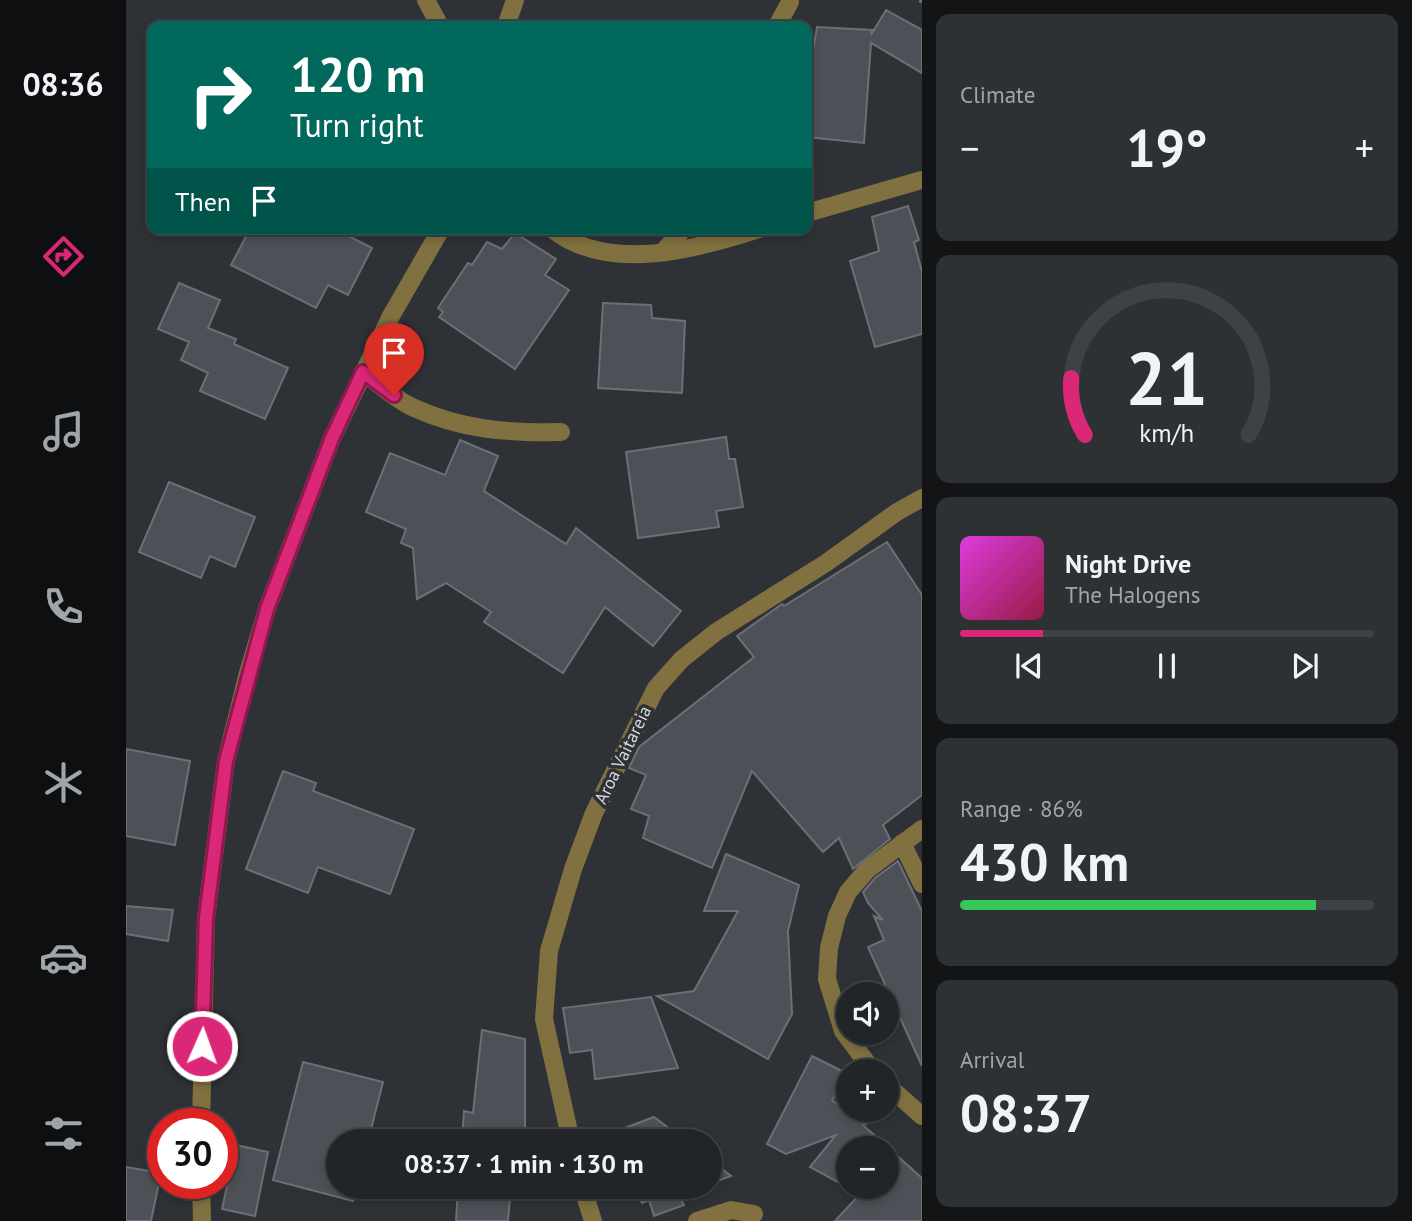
<!DOCTYPE html>
<meta charset="utf-8">
<style>
body{margin:0;font-family:"PT Sans",sans-serif;background:#2e3134;color:#f1f3f6;height:100vh;display:flex;flex-direction:column;font-size:26px;white-space:nowrap}
*{box-sizing:border-box;margin:0}
p{font-size:23px;color:#a2a5a8}
.icon{flex:none;width:38px;height:38px;fill:none;stroke:currentColor;stroke-width:2;stroke-linecap:round;stroke-linejoin:round}
.map{position:relative;flex:1;overflow:hidden}
.panel{display:flex;flex-direction:column;gap:14px;padding:14px;background:#131416;width:490px}
.panel>*{flex:none}
.guide{position:absolute;left:21px;top:21px;width:665px;height:214px;border-radius:14px;box-shadow:0 4px 10px #0003,0 0 0 2px #3f4245;background:#00695c;color:#fff;overflow:hidden}
.fabs{position:absolute;left:710px;top:982px;display:grid;gap:14px}
.fabs a{display:grid;place-items:center;width:63px;height:63px;border-radius:50%;background:#222528;box-shadow:0 4px 10px #0003,0 0 0 2px #3f4245;font-size:35px}
.speed{position:absolute;left:21px;top:1108px;display:flex;gap:14px;font-size:35px;font-weight:700;text-align:center}
.speed>*{display:grid;place-content:center;width:91px;height:91px;border-radius:50%;background:#222528;box-shadow:0 4px 10px #0003,0 0 0 2px #3f4245;line-height:1}
.speed .limit{border:10px solid #d22;background:#fff;color:#111}
.pin{position:absolute;display:grid;place-items:center;width:60px;height:60px;color:#fff;margin:-72px -30px;border-radius:50% 50% 50% 0;rotate:-45deg;box-shadow:0 0 7px #0007}
.pin .icon{rotate:45deg}
.me{position:absolute;width:77px;margin:-38px;rotate:2deg;stroke-linejoin:round;filter:drop-shadow(0 0 5px #0008)}
.turn{display:flex;align-items:center;gap:24px;height:147px;padding:0 28px;font-size:32px}
.turn .icon{width:91px;height:91px;stroke-width:2.5}
.turn b{display:block;font-size:49px;line-height:60px}
.then{display:flex;align-items:center;height:66px;padding:0 28px;background:#0003;gap:14px;font-size:26px}
.big{font-size:52px;font-weight:600;line-height:1.1}
.panel .card{flex:1;display:flex;flex-direction:column;justify-content:center;gap:10px;min-width:0;padding:0 24px;border-radius:14px;background:#2e3134}
.panel .dial{align-items:center;gap:0}
.dial svg{height:182px;overflow:visible;fill:none;stroke:#3f4245;stroke-width:7;stroke-linecap:round;text-anchor:middle}
.dial text{fill:#f1f3f6;stroke:none}
.song{display:flex;align-items:center;gap:21px}
.cover{width:84px;height:84px;border-radius:10px;background:linear-gradient(135deg,hsl(300 70% 55%),hsl(340 70% 35%))}
.played{height:7px;border-radius:4px;background:linear-gradient(90deg,#db2777 20%,#3f4245 20%)}
.keys{display:flex;justify-content:space-around;direction:ltr}
.heat{display:flex;justify-content:space-between;align-items:center;font-size:38px;direction:ltr}
.charge{height:10px;border-radius:5px;background:linear-gradient(90deg,#34c759 86%,#3f4245 0)}
.trip{position:absolute;left:200px;top:1129px;width:396px;height:70px;border-radius:35px;background:#222528;box-shadow:0 4px 10px #0003,0 0 0 2px #3f4245;font-weight:600;line-height:70px;text-align:center}
main{display:flex;flex:1;min-height:0}
.tab-bar{display:flex;flex-direction:column;width:126px;justify-content:space-around;align-items:center;background:#0e0f10;color:#a2a5a8}
.tab-bar .icon{width:49px;height:49px}
.tab-bar .current{color:#db2777}
.tab-bar b{font-size:32px;color:#f1f3f6}
.map>svg:first-child{display:block}
.building{fill:#4d5056;stroke:#6c6f75;stroke-width:2;fill-rule:evenodd}
.lines{fill:none;stroke-linecap:round;stroke-linejoin:round}
.path{stroke:#6e7175;stroke-width:4.5;stroke-dasharray:3.5 5;stroke-linecap:butt}
.minor{stroke:#817140;stroke-width:18}
.route-casing{stroke:#8e194d;stroke-width:18}
.route{stroke:#db2777;stroke-width:12}
.labels{text-anchor:middle;stroke-width:7;stroke-linejoin:round;paint-order:stroke}
.street-label{font-size:18px;fill:#d7d9dc;stroke:#2e3136}
</style>
<main>
<nav class="tab-bar">
<b>08:36</b>
<svg class="icon current" aria-label="directions" viewBox="0 0 24 24"><path d="M12 3l9 9-9 9-9-9zM9 14v-3h6M13 9l2 2-2 2"/></svg>
<svg class="icon" aria-label="music" viewBox="0 0 24 24"><path d="M9 18V5l10-2v13"/><circle cx="6" cy="18" r="3"/><circle cx="16" cy="16" r="3"/></svg>
<svg class="icon" aria-label="phone" viewBox="0 0 24 24"><path d="M5 4h4l2 5-3 2q2 4 5 5l2-3 5 2v4C11 20 4 13 5 4z"/></svg>
<svg class="icon" aria-label="climate" viewBox="0 0 24 24"><path d="M12 3v18M4 7l16 10M4 17L20 7"/></svg>
<svg class="icon" aria-label="car" viewBox="0 0 24 24"><path d="M5 17H2v-5l4-1 3-4h7l3 4 3 1v5h-3M9 17h6M6 11h13"/><circle cx="7" cy="17" r="2"/><circle cx="17" cy="17" r="2"/></svg>
<svg class="icon" aria-label="filters" viewBox="0 0 24 24"><path d="M4 7h16M4 17h16"/><circle cx="9" cy="7" r="2"/><circle cx="15" cy="17" r="2"/></svg>
</nav>
<div class="map">
<svg width="796" height="1221" viewBox="0 0 796 1221">
<rect width="100%" height="100%" fill="#2e3136"/>
<path class="building" d="M760,10L796,30V73L745,43L738,143L681,137V61L685,62L691,27L746,30L745,35Z
M782,206L793,240L788,242L796,272V334L749,347L724,261L753,251L746,217Z
M124,229H209L246,248L222,295L202,285L190,308L105,265Z
M389,233L430,259L419,275L443,290L389,369L313,317L317,312L312,308L342,263L346,265L361,242L376,249Z
M53,283L94,300L82,328L110,339L108,344L162,368L139,419L74,391L82,373L55,360L63,342L32,329Z
M477,303L525,305L526,318L559,321L556,393L472,388Z
M600,437L603,459H609L617,507L590,511L593,527L512,538L500,452Z
M334,440L372,456L358,491L440,544L450,528L555,611L527,646L479,607L437,673L358,622L365,612L320,583L291,599L287,548L275,543L280,529L240,512L264,453L319,475Z
M43,482L129,517L109,567L84,556L75,578L13,552Z
M761,542L796,595V795L757,825L764,839L727,869L713,838L697,852L626,771L586,868L517,838L523,816L505,809L520,775L503,768L513,747L628,657L611,636L656,604L658,606Z
M0,749L64,761L49,845L0,836Z
M157,771L190,783L187,791L288,829L264,894L192,867L182,893L120,869Z
M600,854L673,885L662,931L666,1014L642,1059L531,996L568,991L612,911H578Z
M772,861L796,911V1066L742,947L758,940L748,916L757,920L742,903L737,892L749,878Z
M0,906L47,910L42,941L0,934Z
M525,997L552,1068L469,1079L466,1050L444,1053L437,1008Z
M356,1030L399,1039V1141H336L338,1111L347,1113Z
M686,1056L720,1073L706,1101L747,1121L737,1125L796,1178V1221H709L734,1194L684,1167L710,1135L660,1154L641,1144ZM723,1148H761V1186H723Z
M177,1062L257,1082L242,1141H212V1186H230L227,1201L147,1180Z
M528,1117L560,1141H491L488,1132Z
M110,1145L142,1152L129,1216L96,1209Z
M583,1159L605,1176L583,1184Z
M0,1167L35,1173L25,1221H0Z
M332,1186H385L382,1221H330Z
M509,1186H577L553,1196L558,1205L528,1216L523,1200L516,1203Z"/>
<g class="lines">
<path class="path" d="M794,0L796,2"/>
<path class="minor" d="M300,0L314,26
M380,26L389,0
M651,26L664,2
M681,213L796,180
M426,229C482,274 572,249 633,229
M537,252L557,229
M237,372C253,384 269,399 286,407C336,430 381,433 435,432
M776,843L796,884
M747,1071L717,1031L701,979L703,948L711,916L722,892L741,870L796,829
M761,1085L796,1116
M75,1124L80,918L100,761L122,673L141,609L206,438L265,316L315,229
M445,1141L418,1019L423,951L447,869L468,813L530,688L556,659L590,632L700,563L771,512L796,498
M75,1183L76,1221
M456,1186L467,1221
M571,1221L605,1210L628,1214"/>
</g>
<g class="lines">
<g class="route-casing">
<path id="route" d="M76,1046L80,918L100,761L141,609L206,438L237,372L268,395"/>
</g>
<use href="#route" class="route"/>
</g>
<g class="labels">
<g class="street-label">
<text transform="translate(497 755) rotate(-64)" y="6">Aroa Vaitareia</text>
</g>
</g>
</svg>
<div class="fabs">
<a><svg class="icon" aria-label="sound" viewBox="0 0 24 24"><path d="M4 9h4l5-4v14l-5-4H4zM17 9q2 3 0 6"/></svg></a>
<a>+</a>
<a>−</a>
</div>
<div class="speed"><div class="limit">30</div></div>
<div class="pin" style="left:268px;top:395px;background:#d93025"><svg class="icon" aria-label="arrive" viewBox="0 0 24 24"><path d="M6 21V4h12l-3 4 3 4H6"/></svg></div>
<svg class="me" style="left:76px;top:1046px" viewBox="-20 -20 40 40"><circle r="17" fill="#db2777" stroke="#fff" stroke-width="3"/><path d="M0-11L8 9 0 5-8 9z" fill="#fff"/></svg>
<div class="trip">08:37 · 1 min · 130 m</div>
<div class="guide">
<div class="turn"><svg class="icon" aria-label="right" viewBox="0 0 24 24"><path d="M7 20v-9h11M14 6l5 5-5 5"/></svg><div><b>120 m</b>Turn right</div></div>
<div class="then">Then<svg class="icon" aria-label="arrive" viewBox="0 0 24 24"><path d="M6 21V4h12l-3 4 3 4H6"/></svg></div>
</div>
</div>
<section class="panel">
<div class="card"><p>Climate</p>
<div class="heat"><a>−</a><b class="big">19°</b><a>+</a></div>
</div>
<div class="card dial"><svg viewBox="0 0 100 80">
<path d="M14 69A42 42 0 1 1 86 69"/>
<path d="M14 69A42 42 0 0 1 8 44" stroke="#db2777"/>
<text x="50" y="56" font-size="32" font-weight="700">21</text>
<text x="50" y="72" font-size="11">km/h</text>
</svg></div>
<div class="card">
<div class="song"><i class="cover"></i><div><b>Night Drive</b><p>The Halogens</p></div></div>
<div class="played"></div>
<div class="keys"><svg class="icon" aria-label="previous" viewBox="0 0 24 24"><path d="M18 5L8 12l10 7zM5 5v14"/></svg><svg class="icon" aria-label="pause" viewBox="0 0 24 24"><path d="M8 5v14M16 5v14"/></svg><svg class="icon" aria-label="next" viewBox="0 0 24 24"><path d="M6 5l10 7-10 7zM19 5v14"/></svg></div>
</div>
<div class="card"><p>Range · 86%</p><b class="big">430 km</b><div class="charge"></div></div>
<div class="card"><p>Arrival</p><b class="big">08:37</b></div>
</section>
</main>
